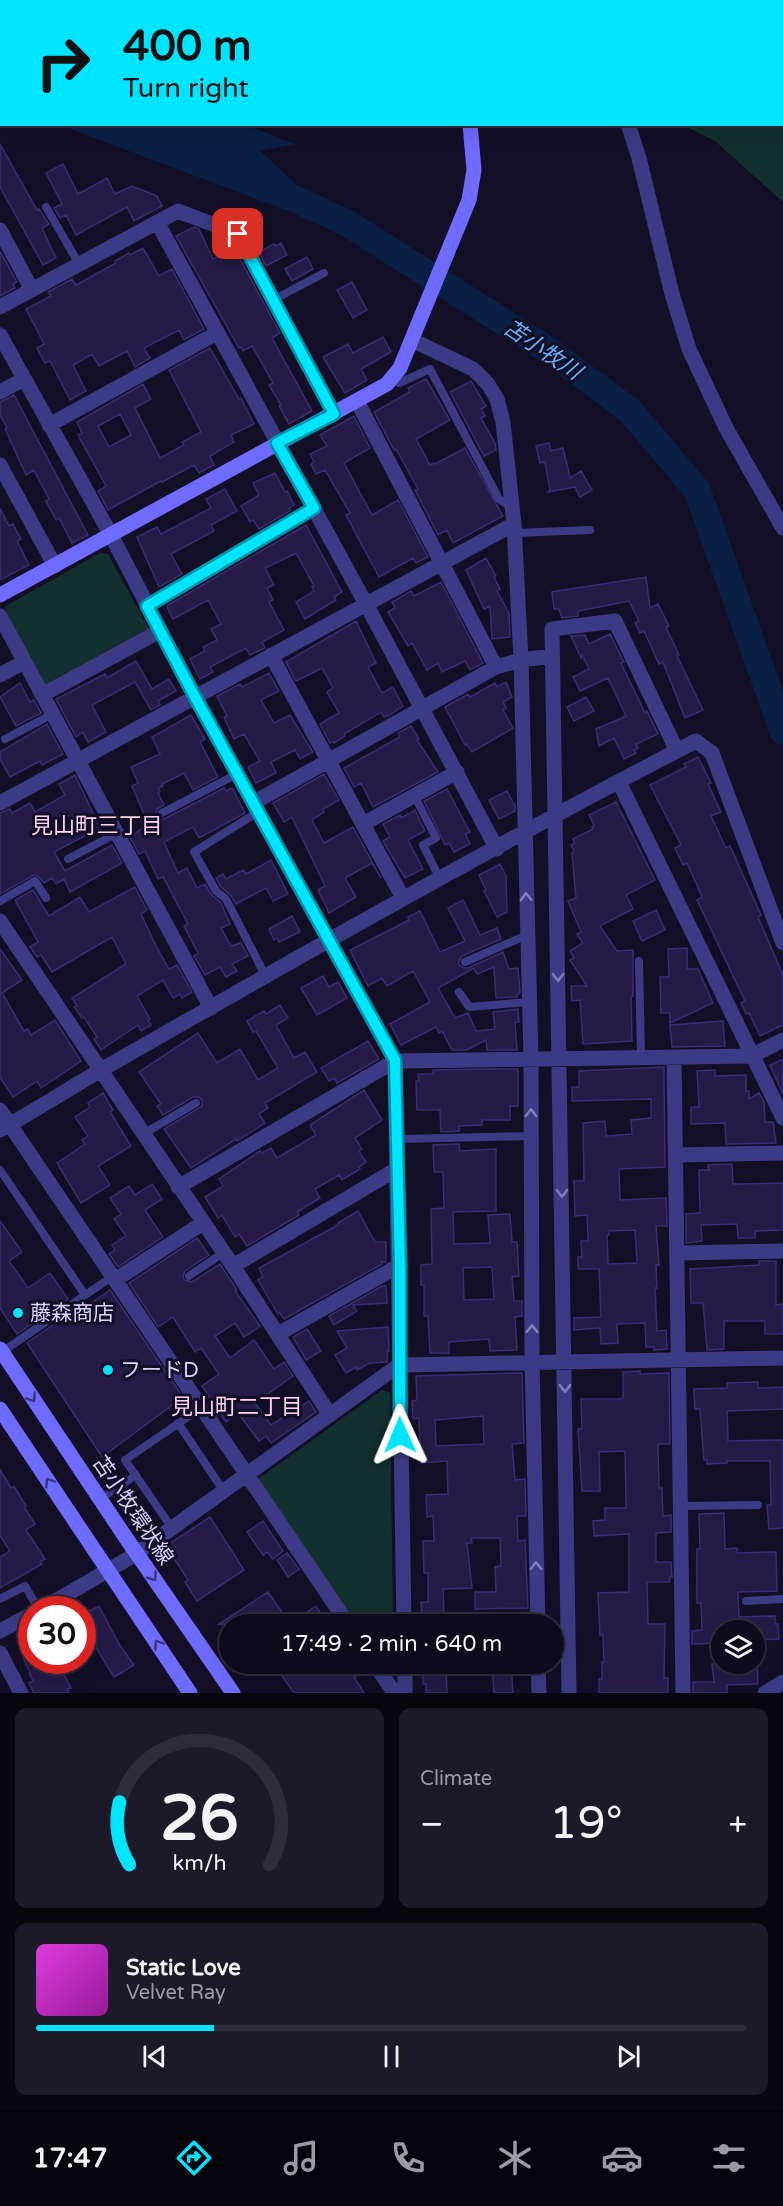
<!DOCTYPE html>
<meta charset="utf-8">
<style>
body{margin:0;font-family:"Varela Round","Noto Sans JP",sans-serif;background:#1c1929;color:#f1f3f6;height:100vh;display:flex;flex-direction:column;font-size:22px;white-space:nowrap}
*{box-sizing:border-box;margin:0}
p{font-size:20px;color:#9b9ba3}
.icon{flex:none;width:33px;height:33px;fill:none;stroke:currentColor;stroke-width:2;stroke-linecap:round;stroke-linejoin:round}
.map{position:relative;height:1693px;overflow:hidden}
.details{display:flex;flex-direction:column;gap:15px;padding:15px;background:#08060f;flex:1}
.details>*{flex:none}
.hud{position:absolute;left:0px;top:0px;width:783px;height:126px;box-shadow:0 6px 24px #0002,0 0 0 2px #2e2b3b;background:#00e5ff;color:#111;overflow:hidden}
.controls{position:absolute;left:711px;top:1620px;display:grid;gap:12px}
.controls a{display:grid;place-items:center;width:54px;height:54px;border-radius:50%;background:#0e0b1c;box-shadow:0 6px 24px #0002,0 0 0 2px #2e2b3b;font-size:30px}
.speed{position:absolute;left:18px;top:1596px;display:flex;gap:12px;font-size:30px;font-weight:700;text-align:center}
.speed>*{display:grid;place-content:center;width:78px;height:78px;border-radius:50%;background:#0e0b1c;box-shadow:0 6px 24px #0002,0 0 0 2px #2e2b3b;line-height:1}
.speed .limit{border:9px solid #d22;background:#fff;color:#111}
.pin{position:absolute;display:grid;place-items:center;width:51px;height:51px;color:#fff;margin:-26px;border-radius:12px;box-shadow:0 3px 9px #0006}
.me{position:absolute;width:66px;margin:-33px;rotate:359deg;stroke-linejoin:round;filter:drop-shadow(0 0 4px #0008)}
.turn{display:flex;align-items:center;gap:21px;height:126px;padding:0 24px;font-size:27px}
.turn .icon{width:78px;height:78px;stroke-width:2.5}
.turn b{display:block;font-size:42px;line-height:51px}
.big{font-size:45px;font-weight:600;line-height:1.1}
.details .tile{flex:1;display:flex;flex-direction:column;justify-content:center;gap:9px;min-width:0;padding:0 21px;border-radius:12px;background:#1c1929}
.details .dial{align-items:center;gap:0}
.dial svg{height:156px;overflow:visible;fill:none;stroke:#2e2b3b;stroke-width:7;stroke-linecap:round;text-anchor:middle}
.dial text{fill:#f1f3f6;stroke:none}
.song{display:flex;align-items:center;gap:18px}
.cover{width:72px;height:72px;border-radius:9px;background:linear-gradient(135deg,hsl(300 70% 55%),hsl(300 70% 35%))}
.played{height:6px;border-radius:3px;background:linear-gradient(90deg,#00e5ff 25%,#2e2b3b 25%)}
.keys{display:flex;justify-content:space-around;direction:ltr}
.heat{display:flex;justify-content:space-between;align-items:center;font-size:33px;direction:ltr}
.details .tiles{flex:1;display:grid;gap:15px;grid-template-columns:1fr 1fr}
.tile:last-child{grid-column:span 2}
.trip{position:absolute;left:219px;top:1614px;width:345px;height:60px;border-radius:30px;background:#0e0b1c;box-shadow:0 6px 24px #0002,0 0 0 2px #2e2b3b;font-weight:600;line-height:60px;text-align:center}
.tabs{display:flex;height:96px;justify-content:space-around;align-items:center;background:#06040b;color:#9b9ba3}
.tabs .icon{width:42px;height:42px}
.tabs .current{color:#00e5ff}
.tabs b{font-size:27px;color:#f1f3f6}
.map>svg:first-child{display:block}
.green{fill:#12302f}
.water{fill:#0a1f44}
.lines{fill:none;stroke-linecap:round;stroke-linejoin:round}
.river{stroke:#0a1f44;stroke-width:27}
.building{fill:#241b47;stroke:#3b2d73;stroke-width:1.5;fill-rule:evenodd}
.lane{stroke:#3d3a85;stroke-width:8}
.street{stroke:#3d3a85;stroke-width:15}
.secondary{stroke:#6f6bff;stroke-width:15}
.oneway{stroke:#837fbc}
.oneway2{stroke:#38347d}
.route-casing{stroke:#0095a6;stroke-width:15}
.route{stroke:#00e5ff;stroke-width:10}
.poi-dot{fill:#00e5ff;stroke:#130f26;stroke-width:2}
.labels{text-anchor:middle;stroke-width:6;stroke-linejoin:round;paint-order:stroke}
.poi-label{font-size:21px;fill:#d9d4ff;stroke:#130f26;text-anchor:start}
.street-label{font-size:21px;fill:#d9d4ff;stroke:#130f26}
.water-label{font-size:22px;font-style:italic;fill:#62b6ff;stroke:#130f26}
.neighbourhood-label{font-size:22px;fill:#ffd6f0;stroke:#130f26}
</style>
<div class="map">
<svg width="783" height="1693" viewBox="0 0 783 1693">
<rect width="100%" height="100%" fill="#130f26"/>
<path class="green" d="M546,0H783V202L715,141L683,125L782,124V2Z
M100,553L108,554L150,631L45,688L4,607Z
M382,1390L390,1393L393,1624H356L258,1479Z"/>
<path class="water" d="M60,125H246L295,144L260,151L292,180L300,200L328,226Z"/>
<g class="lines">
<path class="river" d="M269,187L347,223L551,352L630,411L697,490L783,731"/>
</g>
<path class="building" d="M0,144L37,210L39,209L49,224L42,228L56,258L43,265L0,187Z
M63,164L78,194L107,178L115,194L132,186L157,196L162,206L134,221L127,207L76,235L66,215L60,218L54,208L62,204L46,173Z
M194,227L199,229L213,259L234,248L280,333L272,338L312,411L289,424L279,406L281,405L269,385L273,383L252,346L243,351L241,347L239,348L176,236Z
M281,243L287,255L266,266L259,252L274,244L276,246Z
M143,248L159,276L172,269L204,329L184,340L179,330L144,348L150,358L135,367L127,351L99,366L92,354L73,365L86,391L70,400L50,361L45,363L37,348L44,344L26,309L51,296L48,292L72,279L76,285L116,263L115,261L129,253L130,255Z
M0,251L17,282L13,284L15,288L0,296Z
M307,257L313,269L292,281L285,269Z
M352,282L367,310L353,318L337,290Z
M383,337L391,352L361,369L367,380L345,393L323,357L348,344L353,353Z
M210,348L239,399L241,398L254,424L231,435L234,442L210,456L214,465L199,473L194,465L162,482L161,481L108,510L98,491L106,486L78,435L82,433L77,422L143,384L151,399L135,408L160,458L184,445L182,442L201,432L169,370ZM120,414L131,435L109,447L98,426Z
M426,379L450,420L416,439L430,465L434,463L435,464L465,448L503,516L453,543L447,530L438,535L415,490L418,489L396,449L394,450L374,412L410,392L408,388Z
M471,381L486,406L481,409L485,416L481,418L495,443L496,450L484,456L450,392Z
M14,395L88,535L72,543L59,518L56,520L46,501L49,499L34,470L26,475L5,429L7,428L0,415V402Z
M354,416L370,448L344,463L372,515L398,500L428,557L416,563L413,558L379,577L346,515L350,513L325,470L316,474L311,464L314,462L310,454L327,446L320,435Z
M549,443L551,451L563,448L570,478L581,471L592,490L580,497L575,487L548,492L550,490L545,462L540,463L536,446Z
M275,473L285,492L287,491L294,505L289,508L290,511L259,529L253,520L250,522L241,506L259,495L253,483Z
M225,489L237,511L211,525L214,531L171,554L182,574L159,587L137,537L157,527L161,534L211,508L206,499Z
M0,508L9,526L13,524L21,539L17,541L29,565L0,580Z
M306,525L342,592L334,597L336,600L305,619L296,602L314,591L312,587L314,586L296,553L265,568L274,585L267,588L273,600L269,602L284,630L262,642L265,648L250,655L246,648L210,667L213,672L200,679L190,659L205,651L203,647L217,640L211,629L221,624L208,600L173,619L167,607L168,605Z
M486,558L496,576L494,577L500,589L497,591L509,613L510,637L492,639L490,606L484,609L466,570Z
M646,577L650,608L658,604L669,626L666,627L679,655L677,656L703,710L685,718L663,662L659,664L644,631L640,633L635,623L639,621L629,601L578,611V616L562,618L559,609H554L552,592Z
M441,582L483,663L470,670L465,661L442,672L438,663L427,670L412,643L408,646L388,612L395,608L392,602L411,591L414,596Z
M356,621L376,663L368,667L382,693L393,687L403,706L388,716L387,715L384,717L381,712L344,734L345,736L334,743L333,741L330,743L320,724L339,713L327,692L333,688L322,668L296,681L286,662Z
M610,634L624,662L621,663L645,713L647,711L658,734L636,744L638,748L634,750L636,753L624,759L614,738L599,746L596,729L626,716L608,678L580,691L573,677L589,669L582,655L581,658L571,636L585,635L589,644Z
M136,661L152,689L169,679L176,691L158,701L160,705L151,710L135,682L92,705L106,732L88,742L83,732L76,737L56,699L105,674L107,678Z
M269,673L279,691L261,700L274,723L290,715L313,752L300,759L295,750L271,762L276,773L256,783L248,767L260,761L244,734L234,739L224,717L227,716L217,696L240,684L242,687Z
M506,682L512,697L503,702L506,708L503,710L513,728L472,752L467,744L465,745L445,707L468,694L470,697L495,683L497,687Z
M20,683L30,702L34,700L41,713L16,726L0,697Z
M586,697L594,711L574,721L567,707Z
M191,715L205,739L200,742L218,777L193,790L184,773L162,784L163,786L158,788L160,792L158,793L164,805L157,809L156,813L159,819H164L224,788L226,791L232,788L245,813L199,838L193,827L164,842L178,873L187,868L197,888L205,884L211,894L221,903L230,924L221,928L231,946L241,943L248,956L232,964L237,971L226,977L220,967L205,975L194,956L198,953L184,926L188,924L163,877L158,879L145,851L139,854L130,837L144,827L141,821L146,819L132,786L138,783L131,767L160,754L152,737Z
M47,724L63,754L42,765L40,761L10,777L0,759V752Z
M411,726L419,739L417,740L438,772L373,807L361,783L354,787L344,768L400,737L398,733Z
M698,757L711,783L708,784L721,812L711,816L726,848L730,846L761,915L758,917L783,975V1025L760,1036L749,1013L746,1014L741,1003L745,1001L697,900L702,897L687,863L683,865L675,848L681,845L650,785L686,767L684,764Z
M324,774L339,800L323,809L324,812L312,820L324,843L353,827L381,878L372,863L345,878L356,897L329,913L318,890L325,886L292,817L284,822L273,803Z
M75,775L100,828L54,852L65,871L112,845L122,863L70,892L64,879L56,884L52,878L44,883L38,876L34,875L0,894V813L10,809L12,813L30,803L35,812L65,795L59,784Z
M447,789L470,832L465,834L470,844L454,852L449,843L445,845L424,801Z
M507,791L515,806V811L499,819L489,800Z
M616,802L655,880L626,895L633,909L600,926L617,951L633,950V996L631,997L632,1041L583,1044L580,1000L572,1001L571,986H587L570,960L574,958L570,951L583,943L577,934L581,932L568,901L576,898L572,853L574,851L571,845L575,843L573,839L593,829L592,827L594,825L589,815Z
M415,810L425,831L408,840L423,869L405,878L383,841L390,837L383,824L400,815L401,818Z
M271,860L288,894L273,901L266,888L236,904L231,896L221,887L216,878L223,874L226,879L243,870L246,874Z
M500,864L506,876L507,912L497,917L484,891L486,890L479,875Z
M135,887L147,910L141,914L156,946L169,969L177,965L192,992L182,998L180,994L173,998L163,980L137,996L150,1019L148,1020L151,1025L141,1031L138,1025L101,1050L94,1039L97,1037L84,1017L82,1018L74,1007L77,1006L72,998L126,964L112,937L52,972L41,955L37,957L30,947L38,942L15,900L33,890L49,916L80,897L89,912Z
M463,900L480,935L497,928L501,939L462,956L459,961V965L464,968H468L503,952L509,969L518,968L520,993L517,994V997L496,998L494,967L477,974L474,968L438,988L455,1018L468,1013L476,1031L495,1029L493,1012L518,1009L519,1022H515L517,1050H487L486,1040L467,1050H452L442,1031L439,1033L436,1027L401,1045L390,1024L430,1002L413,971L387,986L382,978L368,986L350,950L409,920L408,917L420,911L440,952L465,941L448,908Z
M656,910L665,930L642,941L633,921Z
M292,916L300,932L279,942L277,938L274,940L269,929Z
M687,948V969H698L713,1003L670,1023V1013H661L660,977H669L668,949Z
M0,949L22,980L2,993L24,1031L28,1029L31,1035L55,1020L81,1061L41,1088L37,1081L13,1097L0,1077Z
M323,976L329,987L338,982L347,998L317,1015L301,988Z
M280,1005L288,1018L276,1025L294,1058L305,1052L317,1072L265,1103L268,1108L259,1114L265,1123L237,1141L236,1139L191,1168L164,1129L199,1108L202,1106V1100L199,1097H193L163,1115L157,1106L161,1104L139,1072L198,1033L217,1063L240,1049L258,1080L278,1068L256,1031L253,1032L247,1021L264,1011L266,1014Z
M723,1021L725,1046L672,1047L670,1025Z
M368,1041L379,1059L337,1083L334,1078L329,1081L321,1068Z
M783,1059V1094L770,1065Z
M664,1067L665,1167L619,1169L620,1200L666,1198L667,1226H656L659,1265H656L657,1288H655L657,1331L666,1330L667,1349L654,1350V1347H646L645,1323L617,1324L618,1343L601,1344L600,1328L574,1330V1318L601,1317L599,1269H578V1257H582L581,1241H588L587,1215L575,1216L574,1181H584L583,1123L605,1121L606,1136L632,1134L631,1120L651,1118V1099L572,1101V1087H579V1071ZM635,1230L637,1263L608,1264L607,1235H609V1231Z
M489,1069H518V1106H510V1120H482V1125L459,1126V1131L441,1132L440,1110H417L416,1081H419L418,1074H433V1070Z
M715,1070V1076L746,1075V1091H749V1099L759,1093L764,1102L765,1122H773L776,1143L726,1144L725,1123L691,1124V1107H699L697,1071Z
M364,1090L382,1120L355,1138L362,1149L359,1151L366,1162L359,1167L360,1169L342,1180L339,1175L315,1189L320,1198L297,1212L299,1215L247,1246L239,1234L235,1237L222,1215L218,1218L205,1197L223,1186L219,1179L260,1151L262,1153L271,1148L277,1158L316,1135L310,1125Z
M103,1093L113,1110L110,1112L131,1146L98,1166L110,1185L81,1203L57,1163L85,1144L82,1140L88,1136L75,1117L90,1107L88,1103Z
M459,1144L460,1151L496,1149V1211L453,1212L454,1244L490,1243L488,1215L510,1214L512,1242H517L519,1276L512,1277L514,1301H522V1316L515,1317L517,1350L490,1351L489,1339L449,1342V1353H430L428,1316H424V1285H421V1265L432,1264L431,1209L444,1208L443,1172H434L433,1145ZM492,1267L494,1299L464,1300L463,1268Z
M732,1164L733,1184L783,1183V1230L755,1231V1238H738L737,1224L701,1225L702,1241L686,1243V1214L700,1213L699,1170H709L708,1165Z
M152,1184L162,1199L145,1210L163,1237L118,1267L109,1254L115,1250L112,1245L126,1236L114,1219L121,1214L110,1198L129,1186L135,1195Z
M358,1211L375,1242H386V1262H382V1264L284,1319L279,1312L278,1314L258,1280L263,1277L259,1268L338,1225V1223Z
M0,1221L22,1252L9,1261L28,1288L50,1273L68,1299L17,1334L0,1308Z
M197,1238L209,1255L185,1271L183,1276L184,1280L192,1282L220,1264L237,1290L235,1291L260,1326L244,1337L235,1323L215,1336L230,1358L254,1340L274,1369L284,1362L293,1376L255,1403L271,1425L309,1401L316,1412L271,1443L266,1436L259,1441L238,1413L226,1422L202,1386L219,1374L201,1348L195,1352L173,1317L158,1327L129,1283Z
M759,1261H776V1305L783,1304V1334H765V1321H724V1349L707,1350L703,1303H691L690,1269L759,1265Z
M382,1286H386L387,1303L353,1305L357,1311L334,1325L329,1316Z
M110,1290L183,1397L102,1457L27,1343L75,1310L77,1313Z
M388,1327L389,1351H387V1362L370,1363L357,1370L356,1367L346,1373L335,1355L347,1348L337,1331Z
M307,1329L321,1351L306,1360L293,1337Z
M640,1371V1374L669,1373L670,1444H658L659,1488H662L663,1516L671,1515V1532L656,1533V1562H671L672,1577H670V1582H647L648,1624H665L664,1678H668V1693H599V1679H602V1662H604L603,1635H600L598,1593L629,1592V1534L594,1536L593,1521L605,1520V1508H626L625,1451L599,1452L600,1491H582L578,1429H582L581,1399H623V1372Z
M522,1373L524,1443L512,1444L515,1480L525,1479L526,1516H517L518,1541L525,1540L528,1608L475,1609V1592H496L495,1567L501,1566L500,1538H471L472,1543H467L472,1588L443,1589L444,1614L422,1615L421,1602H428V1573H424L423,1541H434L433,1516L427,1517L426,1495L448,1494L447,1461L421,1463L419,1418L413,1419L412,1401L417,1400L416,1376ZM483,1416L484,1444L436,1446L435,1420Z
M758,1382V1388H761L783,1387V1409L727,1411L728,1441L783,1440V1528L769,1529L767,1505H771L770,1461H727V1463L707,1464V1460H704L700,1409H695L694,1389L727,1388V1383Z
M0,1470L11,1488L14,1486L26,1506L24,1507L35,1524L26,1530L45,1559L40,1562L42,1564L0,1588V1557L10,1551L0,1536Z
M724,1513L725,1549L737,1548V1553L776,1552L777,1591L738,1592L739,1617L775,1616V1624H778L779,1639L754,1640V1630H722V1643L692,1644V1631L702,1630L701,1603H697V1549H700L699,1514Z
M210,1517L244,1570L197,1601L185,1582L188,1580L166,1546Z
M263,1521L283,1551L273,1559L267,1552L263,1555L247,1532Z
M287,1553L299,1569L288,1577L277,1560Z
M268,1592L290,1624L316,1606L328,1624H219Z
M99,1606L119,1644L134,1665L114,1677L87,1633L91,1631L82,1615Z
M24,1660H56L71,1688L67,1689L69,1693H34L29,1683L33,1681L30,1675H31Z
M295,1664H358L363,1671L354,1677L364,1693H294L280,1673Z
M422,1664H446L447,1693H426V1684H423Z
M492,1664H511L513,1693H494Z
M712,1664H757L758,1684L727,1685V1693H693V1682H714Z"/>
<g class="lines">
<path class="lane" d="M91,0L92,2
M261,0L262,2
M296,0L297,2
M46,207L79,264
M273,300L324,273
M392,378L399,383L430,369L499,499L512,508
M515,533L590,530
M5,739L53,714
M414,795L436,838L423,845L440,879
M258,812L194,852L216,891L226,899L266,977
M162,813L237,774
M68,859L117,833
M0,901L35,881L46,898
M639,961L641,1057
M465,962L527,935
M459,992L469,1007L529,1002
M143,1134L196,1103
M397,1139L531,1136
M0,1170L85,1295
M189,1276L223,1253
M2,1352L113,1276
M178,1423L223,1490
M100,1499L136,1475
M681,1506L758,1505
M172,1528L125,1460L201,1408
M0,1599L25,1586L39,1610
M746,1601L783,1599
M404,1622L537,1618"/>
<path class="street" d="M539,0V2
M628,124L639,158L672,294L689,349L726,428L783,528
M157,222L366,604L497,849
M0,230L32,290
M0,307L178,211L238,234L334,414
M0,335L111,535L195,697L395,1061L404,1624
M412,340L473,369L488,384L497,399L503,422L514,524L521,660L531,1059L532,1362L538,1624
M0,392L24,379
M357,401L496,667
M49,425L217,333
M0,465L55,566
M147,606L314,508
M0,616L211,1008
M271,655L403,898
M0,675L24,662
M42,695L160,631
M619,782L783,1118
M0,803L514,524
M253,803L496,667L521,660L552,656
M363,824L457,772
M0,921L233,1266L330,1415
M674,1057L683,1693
M0,1110L348,1624
M0,1130C34,1111 67,1090 101,1070C298,957 495,845 696,741L712,753L783,943
M677,1155L783,1153
M178,1187L395,1061L751,1056L783,1040
M679,1253L783,1251
M233,1266L397,1169
M115,1280L203,1223
M278,1334L400,1265
M40,1610L136,1554L399,1365L783,1358
M0,1631L32,1614
M0,1653L21,1693
M375,1664L393,1691H405
M405,1664V1693
M538,1664L539,1693
M569,1693L552,629L615,621L677,751
M765,1693L783,1682"/>
<path class="secondary" d="M459,0V2
M0,595L387,384L400,368L469,200L474,170L470,124
M0,1349L126,1538L233,1693
M0,1409L190,1693"/>
</g>
<defs><path id="oneway-chevron" d="M-2-3.5L2.5 0L-2 3.5" fill="none" stroke-width="1.6" stroke-linecap="round" stroke-linejoin="round" transform="scale(1.5)"/></defs>
<g class="oneway">
<use href="#oneway-chevron" transform="translate(526 897) rotate(-92)"/>
<use href="#oneway-chevron" transform="translate(558 977) rotate(89)"/>
<use href="#oneway-chevron" transform="translate(531 1113) rotate(-90)"/>
<use href="#oneway-chevron" transform="translate(562 1193) rotate(89)"/>
<use href="#oneway-chevron" transform="translate(532 1329) rotate(-90)"/>
<use href="#oneway-chevron" transform="translate(565 1388) rotate(89)"/>
<use href="#oneway-chevron" transform="translate(536 1566) rotate(-91)"/>
</g>
<g class="oneway2">
<use href="#oneway-chevron" transform="translate(32 1398) rotate(56)"/>
<use href="#oneway-chevron" transform="translate(49 1482) rotate(-124)"/>
<use href="#oneway-chevron" transform="translate(153 1577) rotate(55)"/>
<use href="#oneway-chevron" transform="translate(158 1644) rotate(-124)"/>
</g>
<g class="lines">
<g class="route-casing">
<path id="route" d="M238,234L334,414L277,443L314,508L147,606L195,697L395,1060L400,1265V1435"/>
</g>
<use href="#route" class="route"/>
</g>
<g class="poi-dot">
<circle cx="18" cy="1313" r="6"/>
<circle cx="108" cy="1370" r="6"/>
</g>
<g class="labels">
<g class="poi-label">
<text x="30" y="1320">藤森商店</text>
<text x="120" y="1377">フードD</text>
</g>
<g class="street-label">
<text transform="translate(133 1510) rotate(56)" y="7">苫小牧環状線</text>
</g>
<g class="water-label">
<text transform="translate(543 349) rotate(34)" y="8">苫小牧川</text>
</g>
<g class="neighbourhood-label">
<text x="97" y="833">見山町三丁目</text>
<text x="237" y="1414">見山町二丁目</text>
</g>
</g>
</svg>
<div class="controls">
<a><svg class="icon" aria-label="layers" viewBox="0 0 24 24"><path d="M12 4l9 5-9 5-9-5zM3 14l9 5 9-5"/></svg></a>
</div>
<div class="speed"><div class="limit">30</div></div>
<div class="pin" style="left:238px;top:234px;background:#d93025"><svg class="icon" aria-label="arrive" viewBox="0 0 24 24"><path d="M6 21V4h12l-3 4 3 4H6"/></svg></div>
<svg class="me" style="left:400px;top:1435px" viewBox="-20 -20 40 40"><path d="M0-17L14 15 0 8-14 15z" fill="#00e5ff" stroke="#fff" stroke-width="4"/></svg>
<div class="trip">17:49 · 2 min · 640 m</div>
<div class="hud">
<div class="turn"><svg class="icon" aria-label="right" viewBox="0 0 24 24"><path d="M7 20v-9h11M14 6l5 5-5 5"/></svg><div><b>400 m</b>Turn right</div></div>
</div>
</div>
<section class="details">
<div class="tiles">
<div class="tile dial"><svg viewBox="0 0 100 80">
<path d="M14 69A42 42 0 1 1 86 69"/>
<path d="M14 69A42 42 0 0 1 9 37" stroke="#00e5ff"/>
<text x="50" y="56" font-size="32" font-weight="700">26</text>
<text x="50" y="72" font-size="11">km/h</text>
</svg></div>
<div class="tile"><p>Climate</p>
<div class="heat"><a>−</a><b class="big">19°</b><a>+</a></div>
</div>
<div class="tile">
<div class="song"><i class="cover"></i><div><b>Static Love</b><p>Velvet Ray</p></div></div>
<div class="played"></div>
<div class="keys"><svg class="icon" aria-label="previous" viewBox="0 0 24 24"><path d="M18 5L8 12l10 7zM5 5v14"/></svg><svg class="icon" aria-label="pause" viewBox="0 0 24 24"><path d="M8 5v14M16 5v14"/></svg><svg class="icon" aria-label="next" viewBox="0 0 24 24"><path d="M6 5l10 7-10 7zM19 5v14"/></svg></div>
</div>
</div>
</section>
<nav class="tabs">
<b>17:47</b>
<svg class="icon current" aria-label="directions" viewBox="0 0 24 24"><path d="M12 3l9 9-9 9-9-9zM9 14v-3h6M13 9l2 2-2 2"/></svg>
<svg class="icon" aria-label="music" viewBox="0 0 24 24"><path d="M9 18V5l10-2v13"/><circle cx="6" cy="18" r="3"/><circle cx="16" cy="16" r="3"/></svg>
<svg class="icon" aria-label="phone" viewBox="0 0 24 24"><path d="M5 4h4l2 5-3 2q2 4 5 5l2-3 5 2v4C11 20 4 13 5 4z"/></svg>
<svg class="icon" aria-label="climate" viewBox="0 0 24 24"><path d="M12 3v18M4 7l16 10M4 17L20 7"/></svg>
<svg class="icon" aria-label="car" viewBox="0 0 24 24"><path d="M5 17H2v-5l4-1 3-4h7l3 4 3 1v5h-3M9 17h6M6 11h13"/><circle cx="7" cy="17" r="2"/><circle cx="17" cy="17" r="2"/></svg>
<svg class="icon" aria-label="filters" viewBox="0 0 24 24"><path d="M4 7h16M4 17h16"/><circle cx="9" cy="7" r="2"/><circle cx="15" cy="17" r="2"/></svg>
</nav>
